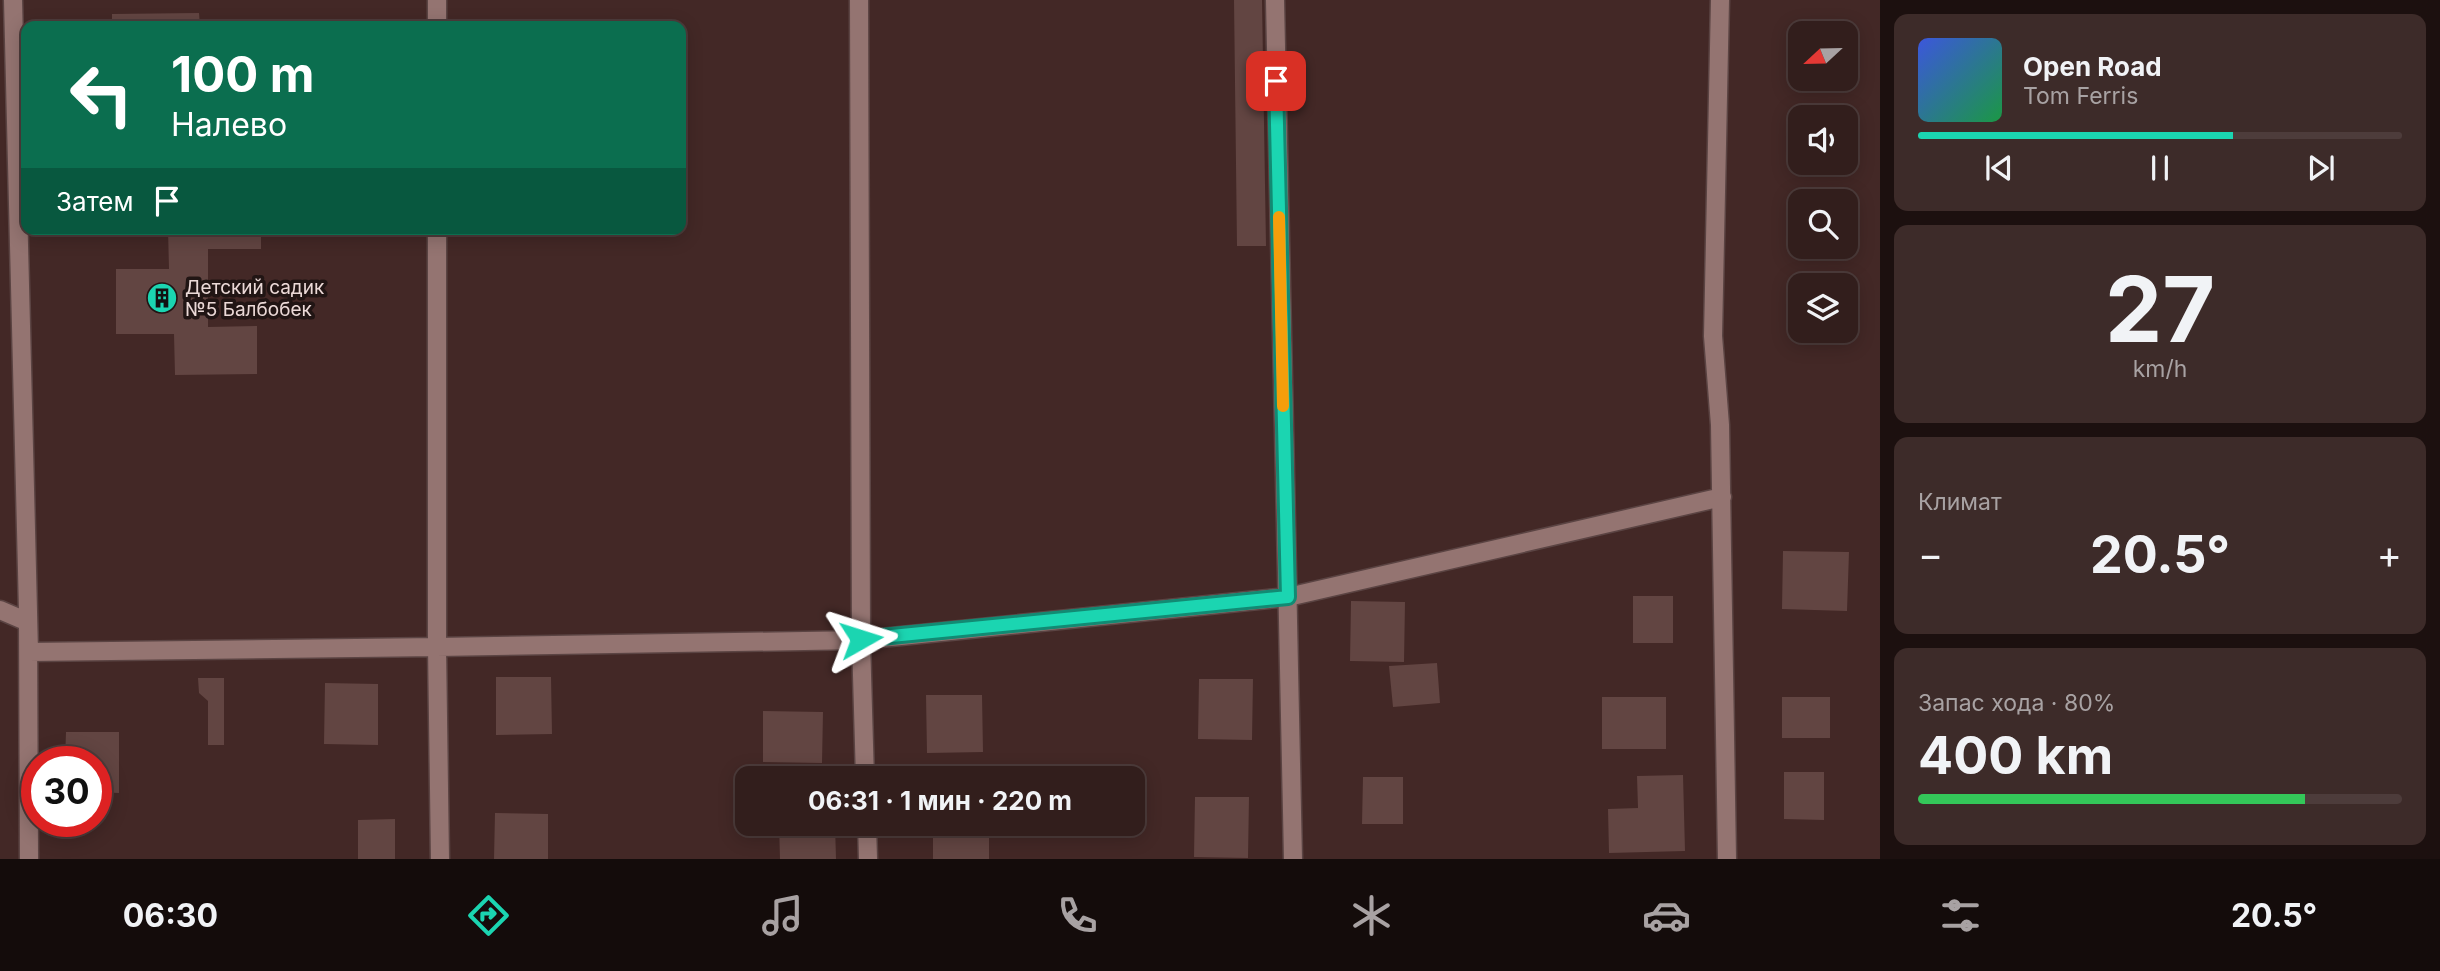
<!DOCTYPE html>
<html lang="ru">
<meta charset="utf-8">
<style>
body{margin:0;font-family:Inter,sans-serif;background:#3d2b29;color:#f1f3f6;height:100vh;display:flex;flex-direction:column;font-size:26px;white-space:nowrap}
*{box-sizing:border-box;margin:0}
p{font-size:23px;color:#a8a2a3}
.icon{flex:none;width:38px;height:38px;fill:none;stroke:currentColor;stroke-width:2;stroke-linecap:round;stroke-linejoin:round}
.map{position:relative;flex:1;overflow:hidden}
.drawer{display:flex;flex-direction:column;gap:14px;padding:14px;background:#1c100f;width:560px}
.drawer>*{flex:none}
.guide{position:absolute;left:21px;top:21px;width:665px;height:214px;border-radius:14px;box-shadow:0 4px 18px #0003,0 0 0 2px #4d3c3b;background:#0b6e4f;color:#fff;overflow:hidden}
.needle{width:46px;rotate:248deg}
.fabs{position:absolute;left:1788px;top:21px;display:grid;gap:14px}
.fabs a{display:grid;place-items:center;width:70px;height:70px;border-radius:14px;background:#321e1c;box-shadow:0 4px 18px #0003,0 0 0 2px #4d3c3b;font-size:35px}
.speed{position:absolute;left:21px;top:746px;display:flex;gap:14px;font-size:35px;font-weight:700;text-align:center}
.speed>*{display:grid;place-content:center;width:91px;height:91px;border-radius:50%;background:#321e1c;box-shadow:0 4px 18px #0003,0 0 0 2px #4d3c3b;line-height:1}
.speed .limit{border:10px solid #d22;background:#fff;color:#111}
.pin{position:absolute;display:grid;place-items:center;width:60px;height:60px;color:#fff;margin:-30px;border-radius:14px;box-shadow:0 4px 10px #0006}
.me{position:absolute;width:77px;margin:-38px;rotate:84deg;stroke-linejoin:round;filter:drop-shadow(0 0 5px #0008)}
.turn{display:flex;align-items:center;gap:24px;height:147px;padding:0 35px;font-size:32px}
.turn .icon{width:91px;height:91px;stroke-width:2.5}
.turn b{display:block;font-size:49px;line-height:60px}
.then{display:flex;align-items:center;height:66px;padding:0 35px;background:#0003;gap:14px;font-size:26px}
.big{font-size:52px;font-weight:700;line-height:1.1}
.drawer .widget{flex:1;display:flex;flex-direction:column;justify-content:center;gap:10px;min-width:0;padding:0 24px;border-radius:14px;background:#3d2b29}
.drawer .dial{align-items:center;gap:0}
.dial b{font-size:91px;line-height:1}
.song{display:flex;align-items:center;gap:21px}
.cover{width:84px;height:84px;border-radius:10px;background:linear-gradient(135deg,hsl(230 70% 55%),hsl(140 70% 35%))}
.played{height:7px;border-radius:4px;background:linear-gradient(90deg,#1bd5b1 65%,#4d3c3b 65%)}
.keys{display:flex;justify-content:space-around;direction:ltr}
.heat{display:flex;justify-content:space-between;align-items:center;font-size:38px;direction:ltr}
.charge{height:10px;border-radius:5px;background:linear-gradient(90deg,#34c759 80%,#4d3c3b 0)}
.trip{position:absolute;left:735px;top:766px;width:410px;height:70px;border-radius:14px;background:#321e1c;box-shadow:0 4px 18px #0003,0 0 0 2px #4d3c3b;font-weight:700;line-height:70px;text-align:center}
.dock{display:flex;height:112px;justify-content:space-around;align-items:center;background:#140c0b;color:#a8a2a3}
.dock .icon{width:49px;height:49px}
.dock .active{color:#1bd5b1}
.dock b{font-size:32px;color:#f1f3f6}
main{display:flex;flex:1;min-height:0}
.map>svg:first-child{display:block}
.building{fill:#624542}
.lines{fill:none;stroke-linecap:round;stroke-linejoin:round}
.minor-casing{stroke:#5b4443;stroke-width:21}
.minor{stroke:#947471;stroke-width:18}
.route-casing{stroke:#128a73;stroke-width:18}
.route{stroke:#1bd5b1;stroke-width:12}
.slow{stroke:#f59e0b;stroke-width:12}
.labels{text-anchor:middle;stroke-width:7;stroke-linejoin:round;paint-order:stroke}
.poi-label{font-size:19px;fill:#ebd9d7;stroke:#211514;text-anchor:start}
</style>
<main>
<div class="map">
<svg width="1880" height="859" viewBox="0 0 1880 859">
<rect width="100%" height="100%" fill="#432826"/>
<path class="building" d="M1234,0H1262L1266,246H1237Z
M199,13L200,26H112V14Z
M168,229H261V249H208V327L257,326V374L175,375L174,334H116V269H169Z
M1783,551L1849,552L1847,611L1782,609Z
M1633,596H1673V643H1633Z
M1351,601L1405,602L1404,662L1350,661Z
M1437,663L1440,703L1393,707L1389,666Z
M496,677H551L552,734L496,735Z
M198,678H224V745H208V701L199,693Z
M1199,679H1253L1252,740L1198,739Z
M325,683L378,684V745L324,744Z
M926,695H982L983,752L927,753Z
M1602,697H1666V749H1602Z
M1782,697H1830V738H1782Z
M763,711L823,712L822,763L763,762Z
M66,732H119V793L96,792V761H65Z
M1784,772H1824V820L1784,819Z
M1683,775L1685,851L1609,853L1608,809L1638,808L1637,776Z
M1363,777H1403V824H1362Z
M1195,797H1249L1248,858L1194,857Z
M495,813L548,814V859H494Z
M395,819V859H358V820Z
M779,824H835L836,859H780Z
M933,824H989V859H933Z"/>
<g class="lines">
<g class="minor-casing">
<path id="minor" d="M13,0L29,652L437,647L440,859
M859,0L861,640L865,779
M1275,0L1293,859
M1720,0L1713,336L1720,425L1727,859
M437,26V0
M437,229V647L861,640L1288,597L1722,497
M0,610L28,622L29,859
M867,824L868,859"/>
</g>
<use href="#minor" class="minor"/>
</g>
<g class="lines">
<g class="route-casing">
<path id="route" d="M861,639L1288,597L1276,81"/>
</g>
<use href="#route" class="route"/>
<path class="slow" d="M1279,217L1283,406"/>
</g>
<defs>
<g id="building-disc" transform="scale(1.575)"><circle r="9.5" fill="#1bd5b1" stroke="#211514"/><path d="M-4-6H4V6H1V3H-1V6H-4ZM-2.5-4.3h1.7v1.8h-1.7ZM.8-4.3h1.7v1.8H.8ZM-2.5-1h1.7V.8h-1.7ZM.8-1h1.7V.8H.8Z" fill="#111"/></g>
</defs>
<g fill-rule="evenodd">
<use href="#building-disc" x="162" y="298"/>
</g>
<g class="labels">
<g class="poi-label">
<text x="185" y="294">Детский садик<tspan x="185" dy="22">№5 Балбобек</tspan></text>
</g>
</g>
</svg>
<div class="fabs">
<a><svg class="needle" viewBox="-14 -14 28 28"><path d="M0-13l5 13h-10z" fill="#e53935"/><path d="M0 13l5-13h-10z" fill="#a8a2a3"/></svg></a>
<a><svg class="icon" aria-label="sound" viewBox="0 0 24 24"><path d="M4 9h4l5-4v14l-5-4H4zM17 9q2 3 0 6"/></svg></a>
<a><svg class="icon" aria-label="search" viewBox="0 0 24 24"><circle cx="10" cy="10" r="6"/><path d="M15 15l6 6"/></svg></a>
<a><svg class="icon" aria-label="layers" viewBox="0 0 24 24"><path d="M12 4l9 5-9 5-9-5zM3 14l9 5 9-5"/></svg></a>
</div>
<div class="speed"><div class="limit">30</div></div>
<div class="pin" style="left:1276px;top:81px;background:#d93025"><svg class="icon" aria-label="arrive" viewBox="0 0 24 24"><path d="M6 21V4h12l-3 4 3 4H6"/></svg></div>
<svg class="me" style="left:861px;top:639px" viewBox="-20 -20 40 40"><path d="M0-17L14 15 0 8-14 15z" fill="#1bd5b1" stroke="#fff" stroke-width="4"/></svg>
<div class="trip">06:31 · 1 мин · 220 m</div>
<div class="guide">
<div class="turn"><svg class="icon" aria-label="left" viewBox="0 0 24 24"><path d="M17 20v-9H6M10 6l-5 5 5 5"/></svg><div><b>100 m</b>Налево</div></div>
<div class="then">Затем<svg class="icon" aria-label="arrive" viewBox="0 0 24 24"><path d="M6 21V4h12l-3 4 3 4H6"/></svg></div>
</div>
</div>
<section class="drawer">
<div class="widget">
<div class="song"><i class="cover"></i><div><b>Open Road</b><p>Tom Ferris</p></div></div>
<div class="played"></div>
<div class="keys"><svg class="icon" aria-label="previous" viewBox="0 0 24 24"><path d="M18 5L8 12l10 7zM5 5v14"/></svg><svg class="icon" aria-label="pause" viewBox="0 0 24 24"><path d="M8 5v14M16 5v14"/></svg><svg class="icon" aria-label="next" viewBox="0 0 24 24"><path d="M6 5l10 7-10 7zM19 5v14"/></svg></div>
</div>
<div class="widget dial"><b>27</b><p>km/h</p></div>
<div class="widget"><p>Климат</p>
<div class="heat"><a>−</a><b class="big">20.5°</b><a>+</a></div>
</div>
<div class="widget"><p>Запас хода · 80%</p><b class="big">400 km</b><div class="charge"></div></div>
</section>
</main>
<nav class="dock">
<b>06:30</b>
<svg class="icon active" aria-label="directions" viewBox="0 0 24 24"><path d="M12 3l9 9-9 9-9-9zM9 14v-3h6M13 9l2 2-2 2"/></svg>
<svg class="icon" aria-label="music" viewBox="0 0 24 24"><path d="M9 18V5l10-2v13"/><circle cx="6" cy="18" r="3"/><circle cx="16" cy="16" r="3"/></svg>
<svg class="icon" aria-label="phone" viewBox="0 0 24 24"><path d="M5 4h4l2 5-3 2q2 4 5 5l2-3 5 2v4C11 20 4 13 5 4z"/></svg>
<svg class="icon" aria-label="climate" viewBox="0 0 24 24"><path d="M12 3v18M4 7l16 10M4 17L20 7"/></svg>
<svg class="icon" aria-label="car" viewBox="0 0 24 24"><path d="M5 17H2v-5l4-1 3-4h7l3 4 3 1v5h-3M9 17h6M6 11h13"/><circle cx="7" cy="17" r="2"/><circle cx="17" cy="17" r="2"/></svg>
<svg class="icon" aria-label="filters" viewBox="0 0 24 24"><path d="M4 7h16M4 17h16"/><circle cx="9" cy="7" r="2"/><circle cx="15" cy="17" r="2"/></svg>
<b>20.5°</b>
</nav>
